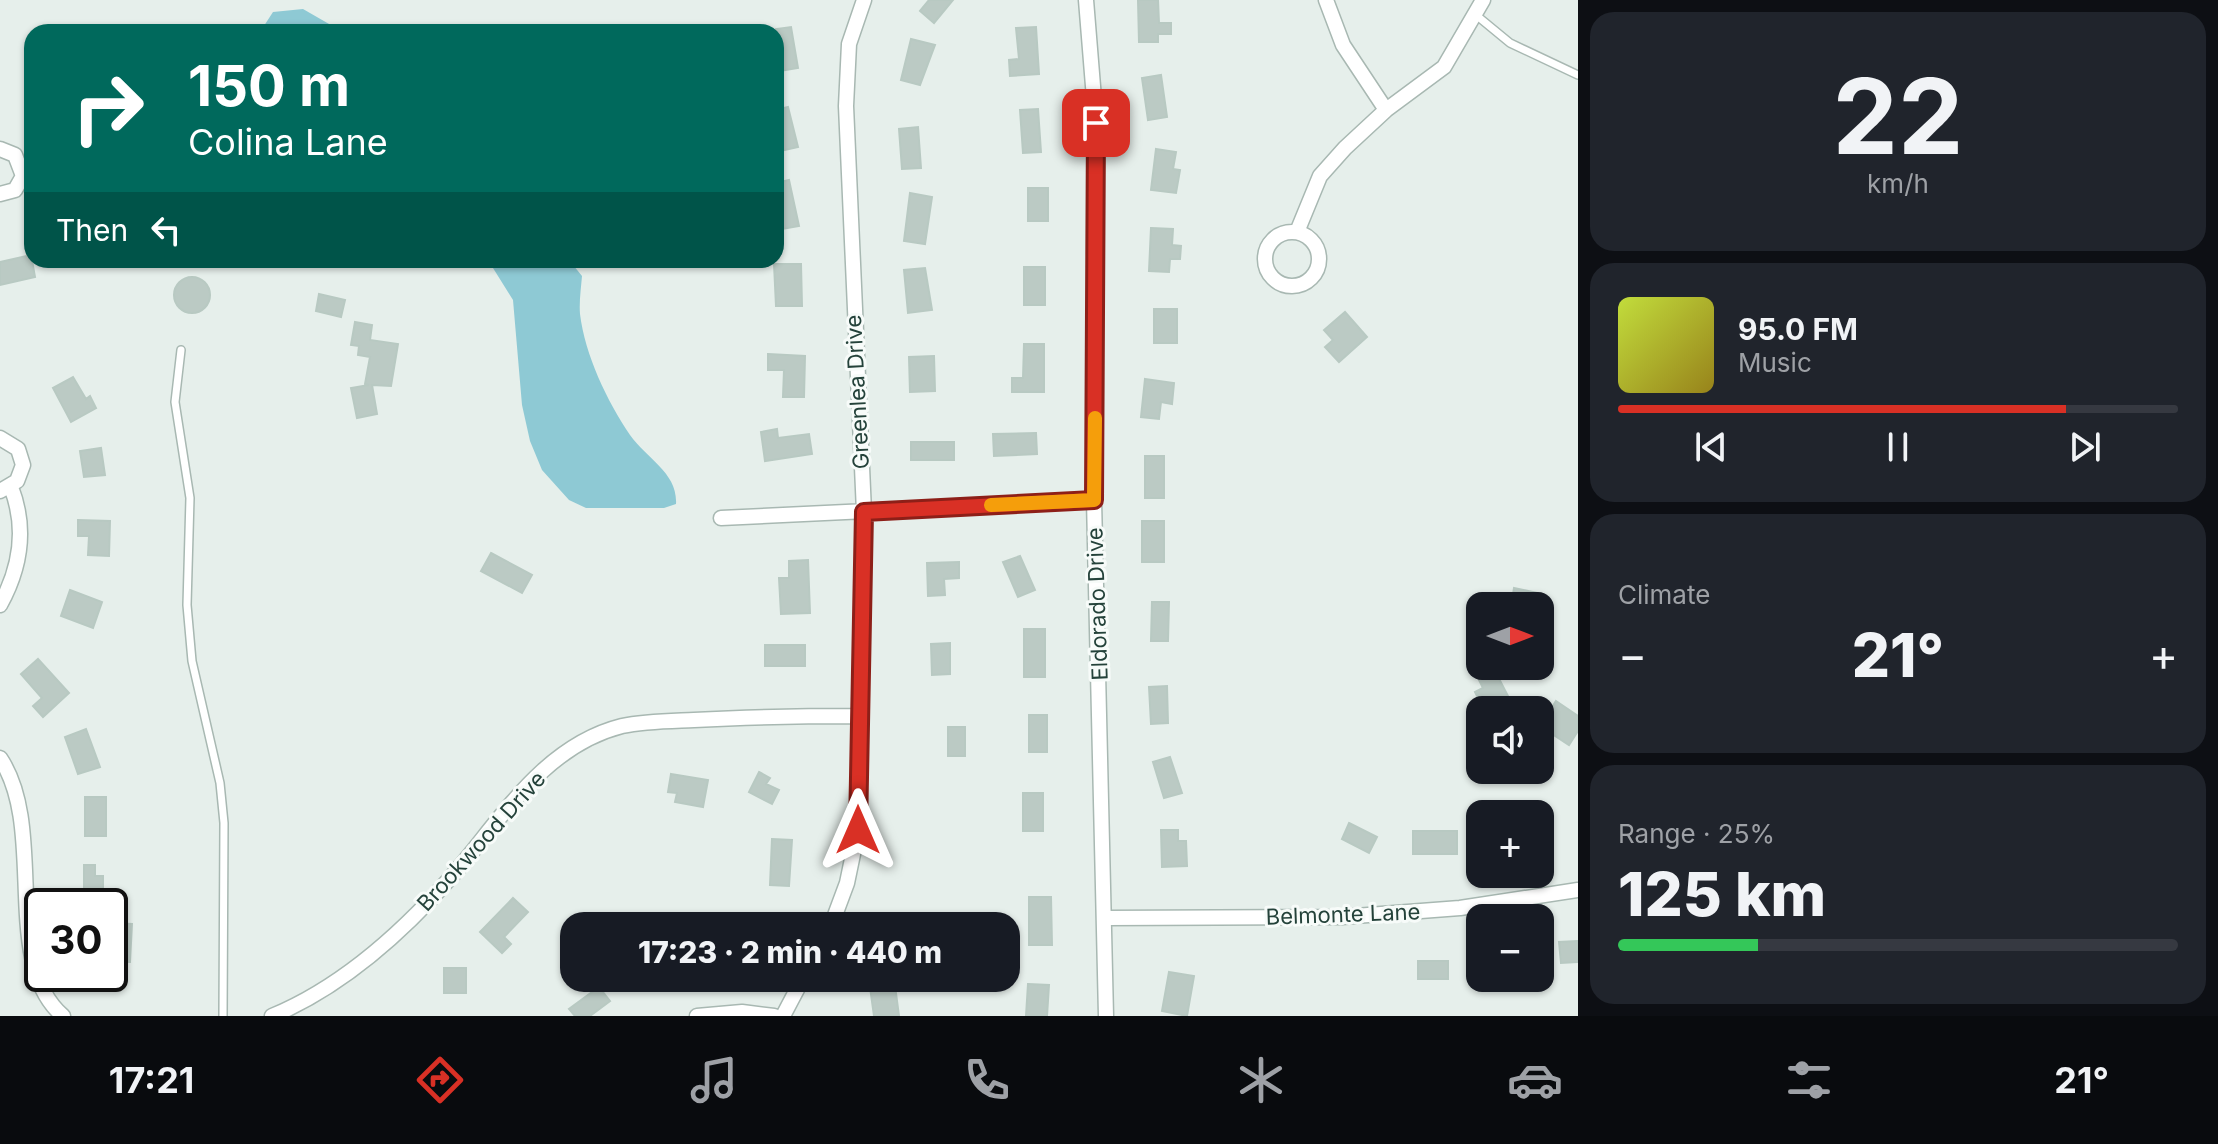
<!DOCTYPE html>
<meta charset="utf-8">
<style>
body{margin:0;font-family:Inter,sans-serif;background:#20242c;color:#f1f3f6;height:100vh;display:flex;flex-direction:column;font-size:30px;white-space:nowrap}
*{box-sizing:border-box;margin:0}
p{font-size:26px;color:#9ea1a6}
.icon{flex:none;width:44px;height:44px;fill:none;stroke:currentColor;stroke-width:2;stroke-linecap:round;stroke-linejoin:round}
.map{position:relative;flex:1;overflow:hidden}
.details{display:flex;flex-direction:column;gap:12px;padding:12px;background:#0d0f14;width:640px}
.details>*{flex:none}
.guide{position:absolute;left:24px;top:24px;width:760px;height:244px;border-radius:24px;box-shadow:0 2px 6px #0004;background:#00695c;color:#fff;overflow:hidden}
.needle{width:52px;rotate:90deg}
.fabs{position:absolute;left:1466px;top:592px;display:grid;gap:16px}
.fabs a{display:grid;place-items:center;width:88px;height:88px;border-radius:16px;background:#171b24;box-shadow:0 2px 6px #0004;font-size:40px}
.speed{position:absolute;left:24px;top:888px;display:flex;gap:16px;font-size:40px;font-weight:700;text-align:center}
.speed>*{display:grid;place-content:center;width:104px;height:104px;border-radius:50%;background:#171b24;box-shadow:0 2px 6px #0004;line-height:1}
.speed .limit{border:4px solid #111;border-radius:12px;background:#fff;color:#111}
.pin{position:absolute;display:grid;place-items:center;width:68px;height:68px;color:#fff;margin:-34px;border-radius:16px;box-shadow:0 4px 12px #0006}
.me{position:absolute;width:88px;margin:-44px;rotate:0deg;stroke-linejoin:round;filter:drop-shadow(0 0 6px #0008)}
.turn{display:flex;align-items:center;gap:28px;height:168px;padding:0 32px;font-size:36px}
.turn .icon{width:104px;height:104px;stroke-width:2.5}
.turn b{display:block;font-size:56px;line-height:68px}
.then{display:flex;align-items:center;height:76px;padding:0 32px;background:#0003;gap:16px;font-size:30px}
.big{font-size:60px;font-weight:800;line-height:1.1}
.details .widget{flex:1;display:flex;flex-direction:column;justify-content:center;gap:12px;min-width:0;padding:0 28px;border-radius:24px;background:#20242c}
.details .dial{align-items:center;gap:0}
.dial b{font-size:104px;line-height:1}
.song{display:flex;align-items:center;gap:24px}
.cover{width:96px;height:96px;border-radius:12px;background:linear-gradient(135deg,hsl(70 70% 55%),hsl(50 70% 35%))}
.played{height:8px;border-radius:4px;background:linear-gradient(90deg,#d93025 80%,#363941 80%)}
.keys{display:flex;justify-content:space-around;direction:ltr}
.heat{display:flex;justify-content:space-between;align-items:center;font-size:44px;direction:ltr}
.charge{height:12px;border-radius:6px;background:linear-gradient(90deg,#34c759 25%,#363941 0)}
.trip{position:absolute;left:560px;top:912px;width:460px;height:80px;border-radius:24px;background:#171b24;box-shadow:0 2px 6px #0004;font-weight:800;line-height:80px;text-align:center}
.dock{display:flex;height:128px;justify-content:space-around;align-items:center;background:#090b0e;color:#9ea1a6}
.dock .icon{width:56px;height:56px}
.dock .active{color:#d93025}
.dock b{font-size:36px;color:#f1f3f6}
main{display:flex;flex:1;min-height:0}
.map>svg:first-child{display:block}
.water{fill:#8ec9d4}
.building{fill:#bbcac4;stroke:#b8c9c2;stroke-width:2}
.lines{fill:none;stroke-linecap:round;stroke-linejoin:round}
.service-casing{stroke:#a8b8b2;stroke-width:10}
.minor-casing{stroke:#a8b8b2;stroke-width:17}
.service{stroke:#fff;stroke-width:7}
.minor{stroke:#fff;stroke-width:14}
.route-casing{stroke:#8d1f18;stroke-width:20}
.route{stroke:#d93025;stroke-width:14}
.slow{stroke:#f59e0b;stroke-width:14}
.labels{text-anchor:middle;stroke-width:6;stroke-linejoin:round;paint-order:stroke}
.street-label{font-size:22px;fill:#24423a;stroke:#f7fbf9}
</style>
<main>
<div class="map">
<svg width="1578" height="1016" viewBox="0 0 1578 1016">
<rect width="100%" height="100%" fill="#e6efeb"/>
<path class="water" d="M303,9L343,32H260L273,12Z
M488,260H569L582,276C581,288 579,302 580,314C585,355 607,401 630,435C647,459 678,473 676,504L664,508H586L569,500L542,470L530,441L522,405L513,300Z"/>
<path class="building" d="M929,0H953L934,23L920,11Z
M1138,0H1158L1159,23H1171V34H1158V42H1139Z
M791,27L798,68L779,71L776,29Z
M1036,27L1039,74L1010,76L1009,60L1019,59L1016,28Z
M911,39L935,45L920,85L901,80Z
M1161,75L1167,117L1148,120L1142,78Z
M788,107L798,147L780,151L776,110Z
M1038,109L1041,152L1023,153L1020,110Z
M918,127L921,168L902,169L899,129Z
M1156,149L1176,152L1173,169L1180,170L1176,193L1151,190Z
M789,180L799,226L776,230V183Z
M1028,188H1048V221H1028Z
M910,193L932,197L925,244L904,241Z
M1151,228L1173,229L1172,245L1181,246L1180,259H1170L1169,272L1149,271Z
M31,255L35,277L0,285V262Z
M774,264H801L802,306H776Z
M1024,267H1045V305H1024Z
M925,268L932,310L908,313L904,270Z
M174 295a18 18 0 1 1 36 0a18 18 0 1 1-36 0Z
M319,294L345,300L341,317L316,311Z
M1154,309H1177V343H1154Z
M1345,312L1367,337L1339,362L1325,347L1333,340L1324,330Z
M355,322L372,325L370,340L398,344L391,386L372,385L377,414L357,418L351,388L369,385L365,384L370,357L358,355L359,346L351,345Z
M1024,344H1044V392H1012V378H1023Z
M768,354L805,356L804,397H783L784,370H768Z
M934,356L935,391L910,392L909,357Z
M73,377L86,399L90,396L96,408L71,422L53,388Z
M1145,379L1174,383L1172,404L1161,402L1159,419L1141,417Z
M777,429L778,438L809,434L812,454L765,461L761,432Z
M1036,433L1037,454L994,456L993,434Z
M911,442H954V460H911Z
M101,448L105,475L84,477L80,451Z
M1145,456H1164V498H1145Z
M78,520L110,521L109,556L88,555L89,536H78Z
M1142,521H1164V562H1142Z
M491,553L532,575L522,593L481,571Z
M1020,556L1035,590L1018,597L1003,562Z
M808,560L810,613L781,614L779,578H789V561Z
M959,562V578L944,579L945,595L928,596L927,563Z
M1514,588L1542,594L1539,606H1511Z
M70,590L102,602L93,628L61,616Z
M1152,602H1169L1168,641H1151Z
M1024,629H1045V677H1024Z
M950,643V674L932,675L931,644Z
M765,645H805V666H765Z
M38,659L69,693L43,717L33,706L42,698L21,674Z
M1494,669L1510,700L1484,710L1475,692L1483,688L1478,678Z
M1167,686L1168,723L1151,724L1149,687Z
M1556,701L1578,716V731L1569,745L1540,726Z
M1029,715H1047V752H1029Z
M948,727H965V756H948Z
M86,729L100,767L78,774L65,737Z
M1170,757L1182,793L1164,798L1153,762Z
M759,772L770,778L766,784L779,790L772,804L749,792Z
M671,774L708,780L703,807L675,802L677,793L668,792Z
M1023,793H1043V831H1023Z
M85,797H106V836H85Z
M1349,823L1377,837L1369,853L1342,839Z
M1161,830H1178V841H1186L1187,866L1162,867Z
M1413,831H1457V854H1413Z
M772,839L792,840L789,886L770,885Z
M84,865H95V876H103V891H84Z
M1029,897H1051L1052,945H1029Z
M513,898L528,912L504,937L511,944L502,953L480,932Z
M110,923L132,924L130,962L110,961Z
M1578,941V962L1561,963L1559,942Z
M1418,961H1448V979H1418Z
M444,968H466V993H444Z
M1169,972L1194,976L1187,1016L1162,1011Z
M894,978L899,1016H874L869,980Z
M1492,978H1517V991H1492Z
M1028,984L1049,985L1047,1016H1026Z
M599,987L610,1001L590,1016H575L569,1009Z"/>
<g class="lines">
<g class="service-casing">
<path id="service" d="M1476,15L1510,43L1578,75
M181,350L175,402L190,498L187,605L192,661L220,783L224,823L223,1016"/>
</g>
<g class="minor-casing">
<path id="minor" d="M1086,0L1096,123L1094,500L1106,1016
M1326,0L1343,45L1386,110
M0,149L15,155L23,176L15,190L0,194
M1265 259a27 27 0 1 1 54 0a27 27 0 1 1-54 0Z
M1297,232L1320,176L1345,148L1386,110L1444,67L1483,0
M0,438L18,449L23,465L17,481L0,491
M721,518L1094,500
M0,605C21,567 27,528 11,487
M0,758C48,829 0,962 63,1016
M1106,918L1342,917L1460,908L1578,890
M831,926L847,883L858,830L864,512L846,106L849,44L864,0
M272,1016C342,987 402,933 452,876C501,820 543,746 622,726C645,721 671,721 694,720C749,717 803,716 858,716
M697,1016L742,1012L774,1016
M783,1016L803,978"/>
</g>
<use href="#service" class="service"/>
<use href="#minor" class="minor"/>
</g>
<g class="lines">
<g class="route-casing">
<path id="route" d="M858,830L864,512L1094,500L1096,123"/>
</g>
<use href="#route" class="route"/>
<path class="slow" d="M991,505L1094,500L1095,418"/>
</g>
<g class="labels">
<g class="street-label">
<text transform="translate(857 392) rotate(-93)" y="8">Greenlea Drive</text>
<text transform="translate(1097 604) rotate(-92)" y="8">Eldorado Drive</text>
<text transform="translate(481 841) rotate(-48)" y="8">Brookwood Drive</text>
<text transform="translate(1343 914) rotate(-2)" y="8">Belmonte Lane</text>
</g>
</g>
</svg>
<div class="fabs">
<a><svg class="needle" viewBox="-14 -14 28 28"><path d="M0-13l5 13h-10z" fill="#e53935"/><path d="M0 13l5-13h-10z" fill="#9ea1a6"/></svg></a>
<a><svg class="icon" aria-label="sound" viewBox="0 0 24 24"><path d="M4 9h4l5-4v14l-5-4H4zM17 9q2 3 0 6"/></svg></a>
<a>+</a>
<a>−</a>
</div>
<div class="speed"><div class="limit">30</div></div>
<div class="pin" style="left:1096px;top:123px;background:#d93025"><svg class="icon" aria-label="arrive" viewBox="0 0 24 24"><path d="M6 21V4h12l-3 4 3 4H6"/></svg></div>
<svg class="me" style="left:858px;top:830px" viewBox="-20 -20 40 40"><path d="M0-17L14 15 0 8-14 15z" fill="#d93025" stroke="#fff" stroke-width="4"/></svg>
<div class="trip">17:23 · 2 min · 440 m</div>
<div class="guide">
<div class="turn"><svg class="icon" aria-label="right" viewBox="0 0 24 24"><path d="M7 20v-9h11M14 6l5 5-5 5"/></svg><div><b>150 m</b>Colina Lane</div></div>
<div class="then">Then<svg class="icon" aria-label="left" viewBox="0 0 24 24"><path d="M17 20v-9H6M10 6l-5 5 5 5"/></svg></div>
</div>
</div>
<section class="details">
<div class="widget dial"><b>22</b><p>km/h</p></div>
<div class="widget">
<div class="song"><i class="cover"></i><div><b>95.0 FM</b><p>Music</p></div></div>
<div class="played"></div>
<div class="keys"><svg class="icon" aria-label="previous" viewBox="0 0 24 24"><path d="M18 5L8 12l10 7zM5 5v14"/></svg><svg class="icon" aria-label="pause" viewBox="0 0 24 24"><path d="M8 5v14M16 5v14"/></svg><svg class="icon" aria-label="next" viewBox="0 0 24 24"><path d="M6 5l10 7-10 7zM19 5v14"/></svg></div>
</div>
<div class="widget"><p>Climate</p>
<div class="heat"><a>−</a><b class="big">21°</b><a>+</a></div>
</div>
<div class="widget"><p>Range · 25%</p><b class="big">125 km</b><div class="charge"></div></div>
</section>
</main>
<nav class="dock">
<b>17:21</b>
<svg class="icon active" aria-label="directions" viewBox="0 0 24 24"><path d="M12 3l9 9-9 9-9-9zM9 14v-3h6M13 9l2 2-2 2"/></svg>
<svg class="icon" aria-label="music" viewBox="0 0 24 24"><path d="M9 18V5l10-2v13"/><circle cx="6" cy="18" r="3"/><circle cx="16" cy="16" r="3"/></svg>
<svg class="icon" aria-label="phone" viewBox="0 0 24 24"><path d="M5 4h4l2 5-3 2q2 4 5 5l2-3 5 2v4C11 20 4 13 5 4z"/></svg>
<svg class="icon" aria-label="climate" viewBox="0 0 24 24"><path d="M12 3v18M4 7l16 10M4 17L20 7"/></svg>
<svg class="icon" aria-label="car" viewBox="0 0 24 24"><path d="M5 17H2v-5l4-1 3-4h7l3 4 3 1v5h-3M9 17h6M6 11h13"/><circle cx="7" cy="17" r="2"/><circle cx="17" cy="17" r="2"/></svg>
<svg class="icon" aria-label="filters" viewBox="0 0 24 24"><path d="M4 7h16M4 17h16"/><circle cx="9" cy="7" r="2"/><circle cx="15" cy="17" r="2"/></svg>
<b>21°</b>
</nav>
